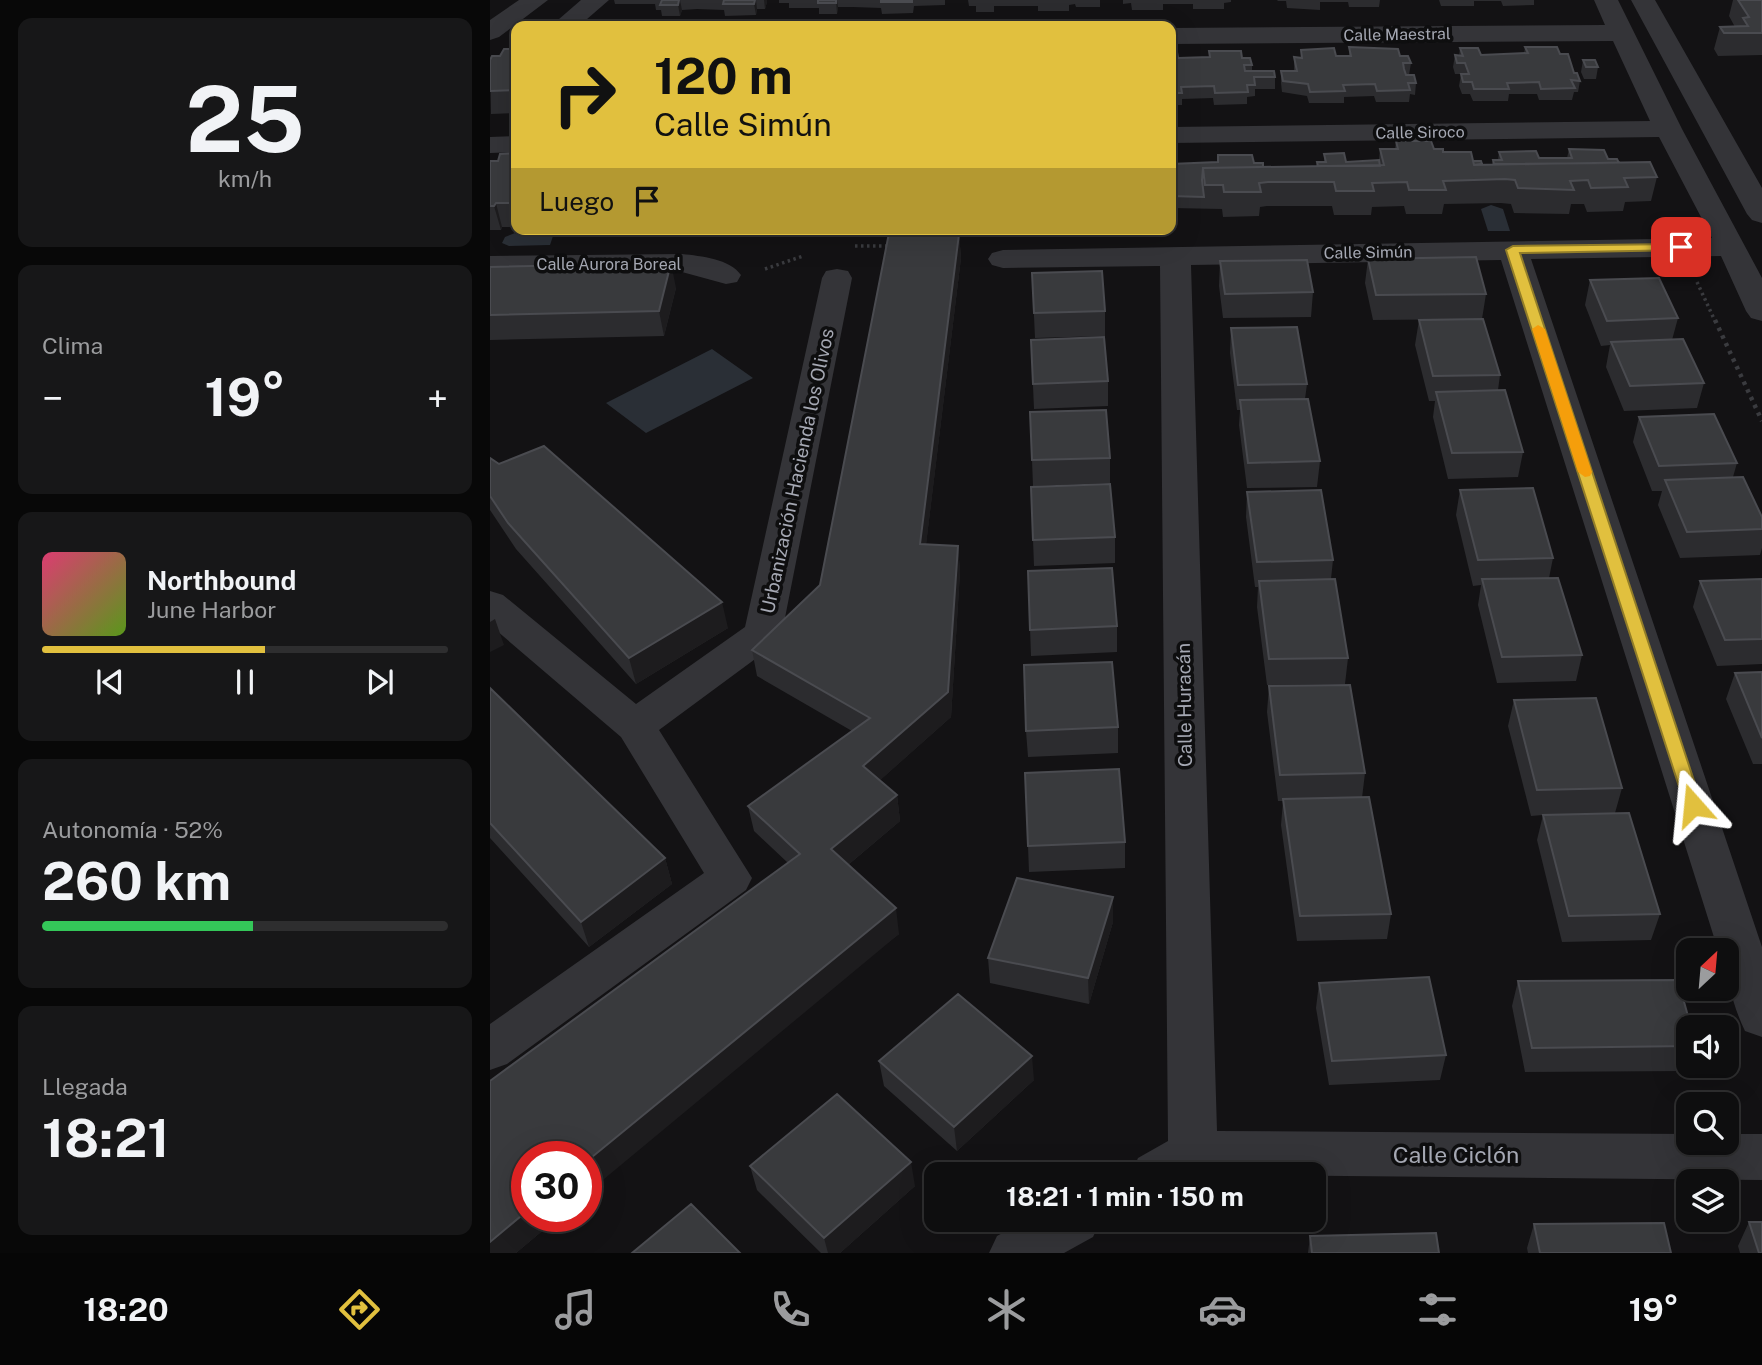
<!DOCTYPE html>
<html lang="es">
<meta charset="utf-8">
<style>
body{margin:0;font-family:"Public Sans",sans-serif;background:#171718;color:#f1f3f6;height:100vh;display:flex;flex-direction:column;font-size:26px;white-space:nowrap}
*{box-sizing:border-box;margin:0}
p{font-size:23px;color:#9b9c9e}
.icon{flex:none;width:38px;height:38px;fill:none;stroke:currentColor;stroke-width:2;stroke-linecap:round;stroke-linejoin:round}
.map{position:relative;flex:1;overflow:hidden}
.sheet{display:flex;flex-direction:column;gap:18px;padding:18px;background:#080808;width:490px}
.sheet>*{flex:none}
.top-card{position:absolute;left:21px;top:21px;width:665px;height:214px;border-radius:14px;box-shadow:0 7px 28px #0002,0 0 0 2px #2e2e2f;background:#e1c03e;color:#111;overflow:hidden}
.needle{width:46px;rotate:26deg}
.controls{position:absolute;left:1186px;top:938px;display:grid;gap:14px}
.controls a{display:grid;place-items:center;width:63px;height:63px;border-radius:14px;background:#0e0e0f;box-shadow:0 7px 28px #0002,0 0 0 2px #2e2e2f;font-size:35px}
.speed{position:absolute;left:21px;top:1141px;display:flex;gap:14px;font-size:35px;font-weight:700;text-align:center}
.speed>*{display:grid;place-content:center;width:91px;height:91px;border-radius:50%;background:#0e0e0f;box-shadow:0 7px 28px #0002,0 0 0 2px #2e2e2f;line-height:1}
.speed .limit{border:10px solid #d22;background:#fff;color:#111}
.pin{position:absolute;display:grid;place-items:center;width:60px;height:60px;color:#fff;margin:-30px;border-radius:14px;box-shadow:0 4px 10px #0006}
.me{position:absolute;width:77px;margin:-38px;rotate:342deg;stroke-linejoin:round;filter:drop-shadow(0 0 5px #0008)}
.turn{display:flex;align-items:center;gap:24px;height:147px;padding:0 28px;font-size:32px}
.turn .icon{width:91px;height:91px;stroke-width:2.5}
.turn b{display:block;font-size:49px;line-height:60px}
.then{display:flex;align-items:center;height:66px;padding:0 28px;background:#0003;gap:14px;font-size:26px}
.big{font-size:52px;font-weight:700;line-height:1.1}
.sheet .card{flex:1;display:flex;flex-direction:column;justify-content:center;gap:10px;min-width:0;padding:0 24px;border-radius:14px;background:#171718}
.sheet .dial{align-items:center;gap:0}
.dial b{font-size:91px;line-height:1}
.song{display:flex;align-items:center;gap:21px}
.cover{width:84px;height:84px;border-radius:10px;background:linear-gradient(135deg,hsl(340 70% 55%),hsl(90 70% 35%))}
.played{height:7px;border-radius:4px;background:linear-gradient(90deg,#e1c03e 55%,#2e2e2f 55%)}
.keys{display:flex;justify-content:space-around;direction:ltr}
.heat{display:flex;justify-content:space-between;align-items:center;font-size:38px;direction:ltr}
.charge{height:10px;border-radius:5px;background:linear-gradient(90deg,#34c759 52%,#2e2e2f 0)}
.trip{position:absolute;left:434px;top:1162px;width:402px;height:70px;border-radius:14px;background:#0e0e0f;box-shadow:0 7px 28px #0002,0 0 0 2px #2e2e2f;font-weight:700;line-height:70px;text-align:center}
.dock{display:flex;height:112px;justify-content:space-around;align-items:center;background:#060606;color:#9b9c9e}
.dock .icon{width:49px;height:49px}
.dock .active{color:#e1c03e}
.dock b{font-size:32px;color:#f1f3f6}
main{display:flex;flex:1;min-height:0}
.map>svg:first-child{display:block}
.water{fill:#2a2f36}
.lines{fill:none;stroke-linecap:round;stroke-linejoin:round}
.path-far1{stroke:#3a3b3f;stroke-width:3.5;stroke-dasharray:2.5 3.5;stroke-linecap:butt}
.path{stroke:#3a3b3f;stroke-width:4.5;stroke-dasharray:3.5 5;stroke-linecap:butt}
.minor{fill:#343438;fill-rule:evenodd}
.wall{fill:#2c2c2f}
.shaded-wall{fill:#1d1c1e}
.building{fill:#393a3d;stroke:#4a4b50;stroke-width:2}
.route{fill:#e1c03e;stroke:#927d28;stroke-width:2}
.slow{fill:#f59e0b}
.labels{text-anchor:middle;stroke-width:7;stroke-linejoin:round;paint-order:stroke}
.far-street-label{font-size:16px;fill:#a5a8b3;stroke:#0e0e0f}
.street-label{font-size:19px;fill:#a5a8b3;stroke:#0e0e0f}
.near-street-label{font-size:23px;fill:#a5a8b3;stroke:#0e0e0f}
</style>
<main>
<section class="sheet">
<div class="card dial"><b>25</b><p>km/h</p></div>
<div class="card"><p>Clima</p>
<div class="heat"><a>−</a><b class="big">19°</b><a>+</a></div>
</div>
<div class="card">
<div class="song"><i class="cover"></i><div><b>Northbound</b><p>June Harbor</p></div></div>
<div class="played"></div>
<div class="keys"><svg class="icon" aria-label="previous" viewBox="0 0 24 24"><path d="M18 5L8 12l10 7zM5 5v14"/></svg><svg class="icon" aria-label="pause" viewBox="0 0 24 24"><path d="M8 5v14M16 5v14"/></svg><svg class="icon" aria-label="next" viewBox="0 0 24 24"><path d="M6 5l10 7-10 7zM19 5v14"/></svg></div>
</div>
<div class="card"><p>Autonomía · 52%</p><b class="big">260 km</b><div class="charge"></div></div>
<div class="card"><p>Llegada</p><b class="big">18:21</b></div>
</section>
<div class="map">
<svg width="1272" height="1253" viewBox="0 0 1272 1253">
<rect width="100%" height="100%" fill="#131214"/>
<path class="water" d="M1001,205L1013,209L1020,231H998L991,209Z
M25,233V234L64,233L60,245L19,246L12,243L15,237Z
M222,349L263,378L156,433L116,403Z"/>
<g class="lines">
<path class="path-far1" d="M365,246H402
M275,269L313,256
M1207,282L1225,321"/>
<path class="path" d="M1225,320L1272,421"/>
<path class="minor" d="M29,0H58L9,37L0,40V20Z
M91,0H119L89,26H61Z
M1104,0H1128L1192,129L1272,278V321L1261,318L1256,311L1231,256L1041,259L1272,947V1037L1255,1031C1242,1004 1237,980 1237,950H1228L1011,260L701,265L727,1131L1199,1134V1143H1237V1134H1272V1180L641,1174L648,1158L678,1141L670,266L513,268L502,265L498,259L502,253L513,250L1222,238L1169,137L681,143V127L1160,121L1123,41L681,44V28L1115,25Z
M1141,0H1165L1272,188V223L1262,220L1257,214Z
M26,136V152L0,153V137Z
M192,254C211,256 240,259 251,275L247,282L236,284L192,272L0,274V256Z
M347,269L358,271L362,278L292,633L287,643L169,730L262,878L256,890L17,1064L0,1070V1024L214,873L131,737L0,625V591L13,595L146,704L255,627L332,278L336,271Z
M536,1220H611L603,1237L574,1253H499L507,1236Z"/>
</g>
<path class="wall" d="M124,0H277V2L275,9H267L266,15L235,16L234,10L207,9L192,10L190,16H172L171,10H166L165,4H125Z
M289,0H455V5L424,6L423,13L392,14L391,8L363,7H348L347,14H329V8H299V3H289Z
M478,0H610V7H586L585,4L579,5V11H548V6H504V12H486V6H479Z
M633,0H741V2L734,3V9H703V4H673V10H642L641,3L633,4Z
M787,0H895H890L889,7H859L858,2H830V10L797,8L796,1H788Z
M949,0H1044V5L1013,6L1011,1H984V6H951Z
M1243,0H1272V55L1228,56L1224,49L1230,27H1245L1239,16Z
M859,47L910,56L921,63L919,75L926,83L925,95L920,94L919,102H886L884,96L854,97V103H819L817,96L792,92L791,83V71H804V57L811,58V50L846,56H859Z
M1035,47L1070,54L1090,81L1088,92H1084L1082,100H1049L1047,94H1019L1018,101H983L980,94H972L969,86L971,74H965L963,67L965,55L969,56L970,48L991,55L1034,54Z
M26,49V113L1,114L0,60Z
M719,51L752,58L762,65V71L785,77V89H765V96L757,97V104L724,105L723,98L692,99V105H681V52L688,58L719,57Z
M1093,60L1108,67L1106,79H1094L1091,72Z
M906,141L944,149L992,164H1002L1003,160H1008L1009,152L1049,158H1077L1079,149L1118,159L1167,177L1161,201L1135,202L1133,211L1097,212L1094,204H1081L1079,214L1024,213L1021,204L1011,203L954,204L952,214H916L914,206L882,207L881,215H844L842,206H777L770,207L769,216L733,217L732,209L681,208V164L727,162L728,155L764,163L773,167L826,166L827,162H834V154L856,162L889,160L890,149H905Z
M26,153V227H12L11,230H0V161H8Z
M469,234L471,258L436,544L468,546L470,572L461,717L390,780L407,795L410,821L358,865L409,934L37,1216H70L26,1253H0L298,863L264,831L258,806L362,731L267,676L262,650L330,585Z
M878,259L996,294L992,319L883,320L875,283Z
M730,261L823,292L821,317L733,318L729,286Z
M0,267L186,288L174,336L0,340Z
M542,273L615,311V336L545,338Z
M1100,280L1188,318L1182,340L1214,383L1207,408L1134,411L1116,367L1120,345L1111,346L1095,305Z
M929,320L1010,375L1008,390L1033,452L1028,477L958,479L943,417L945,401H939L925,345Z
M741,328L817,384L815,399L830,461L827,487L757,488L749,425L750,410H747L740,353Z
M541,340L618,381V406L544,409Z
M1149,417L1247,463L1243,477L1272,529V548L1270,555L1190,558L1168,505L1172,491H1162L1143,442Z
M0,458L238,628L146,684L26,549L0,510Z
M620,458V483L543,486L542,460Z
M541,487L625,537V563L544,566Z
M970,490L1063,558L1059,578L1092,655L1086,681L1007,683L988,605L991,585L983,586L966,515Z
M757,492L843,560L841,579L858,658L855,684L777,685L767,607L768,587H765L756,517Z
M538,571L627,626V652L541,656Z
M1272,579V664L1227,666L1203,607L1210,581Z
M1272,672V764H1263L1236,699L1245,673Z
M779,686L875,773L872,798L901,914L897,939L807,941L791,825L793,801H788L777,712Z
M0,688L175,858L182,884L99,947L0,838Z
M1024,700L1132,788L1125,813L1170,914L1161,940L1072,942L1047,840L1053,815L1041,816L1018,726Z
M628,727V753L538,757L536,731Z
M635,842V868L539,872L538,846Z
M623,922L599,1004L500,983L498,958Z
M1028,981L1199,1046V1064L1196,1071L1035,1072L1022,1006Z
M829,983L956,1055L950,1080L839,1085L826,1008Z
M389,1061L544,1080L467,1151L394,1086Z
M260,1166L425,1186L350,1253H331L267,1190Z
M1259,1222L1272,1253H1250L1248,1246Z
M1044,1224L1181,1253H1038L1037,1248Z
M820,1236L949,1253H818Z"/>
<path class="shaded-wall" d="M189,0H190L192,10L190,16L188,5Z
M265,0H266L267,9L266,15L264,4Z
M274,0H277V2L275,9Z
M346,0H347L348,7L347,14Z
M6,203L12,227L11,230L4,206Z
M469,234L471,258L433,570L430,544Z
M181,263L186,288L174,336L169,311Z
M468,546L470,572L461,717L377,792L373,766Z
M232,602L238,628L146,684L139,658Z
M5,619L14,645L0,652V622Z
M407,795L410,821L346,875L341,849Z
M175,858L182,884L99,947L91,922Z
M623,897V922L599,1004L598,978Z
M406,908L409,934L96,1194V1162Z
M542,1056L544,1080L467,1151L464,1127Z
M421,1162L425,1186L350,1253H338L334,1238Z
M37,1211V1216H70L26,1253H0V1242Z"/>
<path class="building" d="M172,0H189L188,5H170Z
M234,0H265L264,4H233Z
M328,0H346V3H328Z
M391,0H422V2H391Z
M1248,0H1272V33H1234L1230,27L1258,26L1253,18L1259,17Z
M859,47L908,49L910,56H918L921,63H913L914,69L916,75H924L926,83H918L920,90L887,91L885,84L853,85L855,91L820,92L818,84L793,81L791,71H807L804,57L812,58L811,50L844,48L846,56H861Z
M1035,47H1067L1070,54H1078L1084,73H1087L1090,81L1081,80L1085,88L1051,89L1049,82L1017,83L1019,89H984L982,82H973L971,74H979L975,63H967L965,55L973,56L970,48H988L991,55L1038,53Z
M14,49H26V90L0,91V60L2,56H10Z
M719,51H751L752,58H760L762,65H754L755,71H784L785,77H764L765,85H757L758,92L725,93L724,86L691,87L692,93H681V52H687L688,58L720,57Z
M1093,60H1105L1108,67H1096Z
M906,141H941L944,149H953V152H981L984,165L1160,162L1167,177L1134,178L1138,187L1101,188L1098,180L1080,181L1084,190L1028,188L1025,180L1015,179L953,181L956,190H919L917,182L882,183L884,191H846L844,182H778L769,183L771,192H734L733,185H715L713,168L894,165L890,149H908Z
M1079,149L1114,150L1118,159H1127L1129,163L1004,164L1003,160H1012L1009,152L1046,151L1049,158H1082Z
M26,153V203H6L4,206H0V161H8L10,154Z
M854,153L856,162L889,160L890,166H828L827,162H836L834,154Z
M728,155H762L764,163H773V167L713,168L712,180L714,197L681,196V164L728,162Z
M983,161H991L992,164L984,165Z
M399,233L469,234L430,544L468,546L458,692L373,766L407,795L341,849L406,908L96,1162V1157H37V1211L0,1242V1081L310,854L258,806L380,718L262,650L330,585Z
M986,257L996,294L886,295L878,259Z
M817,260L823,292L735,294L730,261Z
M181,263L169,311L0,315V267Z
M612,271L615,311L544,313L542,273Z
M1169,278L1188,318L1117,321L1100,280Z
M993,319L1010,375L943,376L929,320Z
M807,327L817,384L748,385L741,328Z
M614,337L618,381L543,384L541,340Z
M1193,339L1214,383L1140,386L1121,342Z
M1015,390L1033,452L962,453L946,392Z
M818,399L830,461L758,463L750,400Z
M616,410L620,458L542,460L540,412Z
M1224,414L1247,463L1169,466L1149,417Z
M54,446L232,602L139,658L18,523L0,496V458L9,464Z
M1253,477L1272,517V529L1197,532L1175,480Z
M620,484L625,537L543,540L541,487Z
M1043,488L1063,558L988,560L970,490Z
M831,490L843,560L767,562L757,492Z
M622,568L627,626L540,630L538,571Z
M1068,578L1092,655L1012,657L992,579Z
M845,579L858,658L779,659L769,581Z
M1272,579V639L1235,640L1210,581Z
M622,662L628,727L536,731L534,665Z
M1272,672V738L1245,673Z
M860,685L875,773L790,775L779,686Z
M0,688L175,858L91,922L0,823Z
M1106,698L1132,788L1047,790L1024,700Z
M629,769L635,842L538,846L535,773Z
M879,797L901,914L810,916L793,799Z
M1139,813L1170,914L1079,916L1053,815Z
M527,878L623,897L598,978L498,958Z
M939,977L956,1055L842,1061L829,983Z
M1188,980L1201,1027H1199V1046L1042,1048L1028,981Z
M468,994L542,1056L464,1127L389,1061Z
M347,1094L421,1162L334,1238L260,1166Z
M201,1204L250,1253H142Z
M1259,1222H1272V1253H1269Z
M1174,1223L1181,1253H1050L1044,1224Z
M946,1233L949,1253H822L820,1236Z"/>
<path class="route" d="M1191,244L1197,247L1195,250L1030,253L1212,805L1209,810H1197L1195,805L1016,250L1023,246Z"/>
<path class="slow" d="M1048,325L1055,329L1102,472L1100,476L1095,477L1088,472L1042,329Z"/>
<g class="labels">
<g class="far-street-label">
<text transform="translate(907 34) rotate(-1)" y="6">Calle Maestral</text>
<text transform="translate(930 132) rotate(-1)" y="6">Calle Siroco</text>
<text transform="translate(878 252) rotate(-1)" y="6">Calle Simún</text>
<text x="119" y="270">Calle Aurora Boreal</text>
</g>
<g class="street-label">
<text transform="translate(307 471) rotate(-78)" y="7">Urbanización Hacienda los Olivos</text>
<text transform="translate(694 705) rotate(-91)" y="7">Calle Huracán</text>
</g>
<g class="near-street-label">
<text x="966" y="1163">Calle Ciclón</text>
</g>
</g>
</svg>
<div class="controls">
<a><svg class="needle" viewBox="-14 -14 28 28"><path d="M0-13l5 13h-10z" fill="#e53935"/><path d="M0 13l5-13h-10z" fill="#9b9c9e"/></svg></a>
<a><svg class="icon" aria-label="sound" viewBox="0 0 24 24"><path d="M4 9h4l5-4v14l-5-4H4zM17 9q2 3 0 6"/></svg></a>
<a><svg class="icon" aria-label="search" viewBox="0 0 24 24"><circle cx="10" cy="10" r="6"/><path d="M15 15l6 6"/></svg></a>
<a><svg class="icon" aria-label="layers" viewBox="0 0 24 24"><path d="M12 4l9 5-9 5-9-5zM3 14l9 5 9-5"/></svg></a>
</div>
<div class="speed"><div class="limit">30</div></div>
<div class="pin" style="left:1191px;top:247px;background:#d93025"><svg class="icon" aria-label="arrive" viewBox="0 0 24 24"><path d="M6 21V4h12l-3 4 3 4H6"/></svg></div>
<svg class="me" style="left:1203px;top:805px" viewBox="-20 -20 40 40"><path d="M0-17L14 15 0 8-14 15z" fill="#e1c03e" stroke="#fff" stroke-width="4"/></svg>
<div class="trip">18:21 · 1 min · 150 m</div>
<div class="top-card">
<div class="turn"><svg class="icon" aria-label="right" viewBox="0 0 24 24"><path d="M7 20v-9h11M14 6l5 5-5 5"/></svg><div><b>120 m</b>Calle Simún</div></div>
<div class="then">Luego<svg class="icon" aria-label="arrive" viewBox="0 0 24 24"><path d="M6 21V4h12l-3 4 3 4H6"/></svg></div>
</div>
</div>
</main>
<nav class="dock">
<b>18:20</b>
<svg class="icon active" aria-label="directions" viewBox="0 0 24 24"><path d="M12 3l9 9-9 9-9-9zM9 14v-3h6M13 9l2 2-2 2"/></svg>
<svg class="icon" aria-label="music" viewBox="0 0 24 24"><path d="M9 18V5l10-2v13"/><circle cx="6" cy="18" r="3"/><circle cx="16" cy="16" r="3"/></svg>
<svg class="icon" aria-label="phone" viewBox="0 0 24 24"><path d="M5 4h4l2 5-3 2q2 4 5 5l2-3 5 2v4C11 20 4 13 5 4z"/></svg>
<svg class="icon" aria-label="climate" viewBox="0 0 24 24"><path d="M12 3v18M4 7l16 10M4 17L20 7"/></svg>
<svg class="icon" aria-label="car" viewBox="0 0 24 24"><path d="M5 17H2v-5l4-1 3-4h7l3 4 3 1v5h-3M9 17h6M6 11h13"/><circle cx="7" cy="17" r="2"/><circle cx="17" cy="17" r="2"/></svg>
<svg class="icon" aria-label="filters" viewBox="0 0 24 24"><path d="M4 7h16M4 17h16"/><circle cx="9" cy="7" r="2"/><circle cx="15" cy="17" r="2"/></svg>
<b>19°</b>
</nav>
